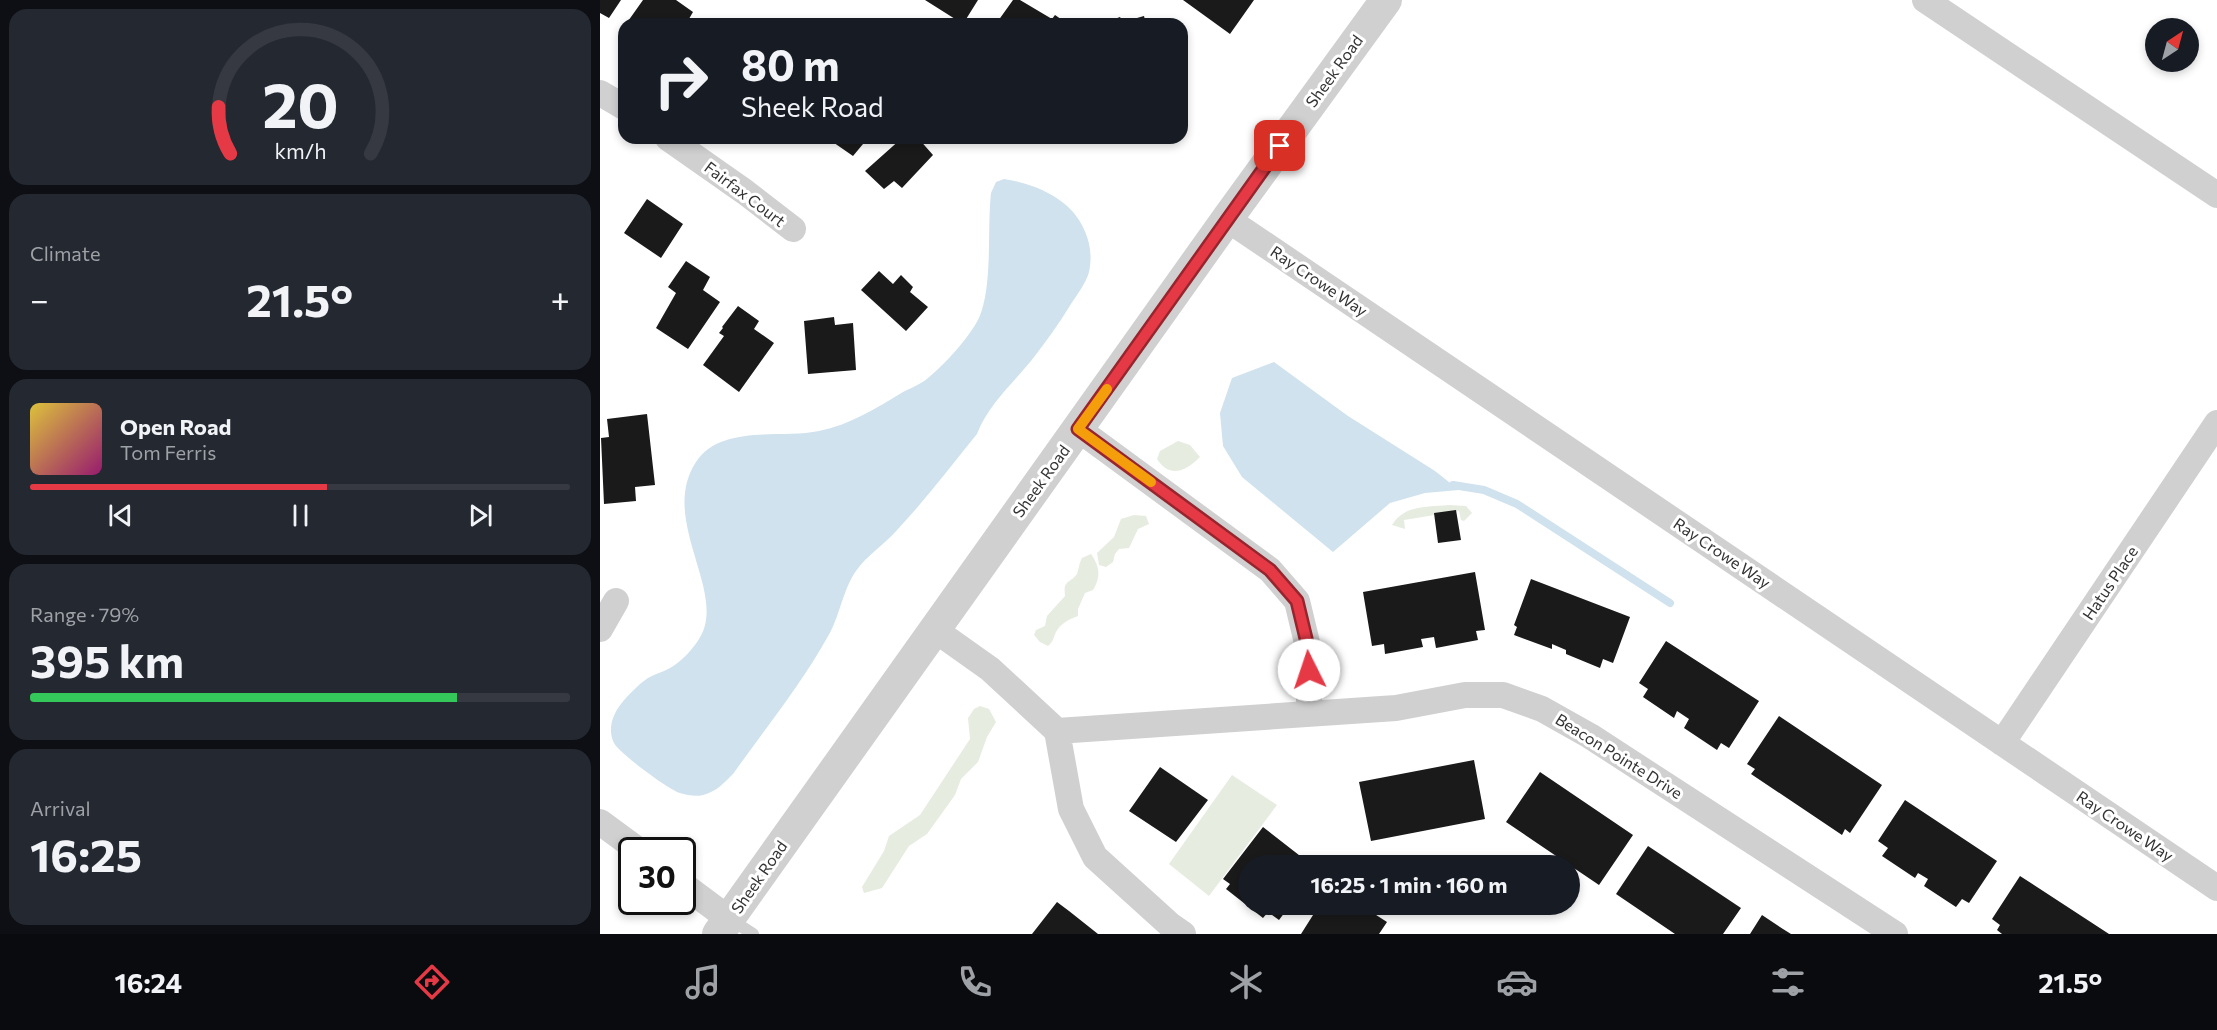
<!DOCTYPE html>
<meta charset="utf-8">
<style>
body{margin:0;font-family:Commissioner,sans-serif;background:#242831;color:#f1f3f6;height:100vh;display:flex;flex-direction:column;font-size:22px;white-space:nowrap}
*{box-sizing:border-box;margin:0}
p{font-size:20px;color:#9ea1a6}
.icon{flex:none;width:33px;height:33px;fill:none;stroke:currentColor;stroke-width:2;stroke-linecap:round;stroke-linejoin:round}
.map{position:relative;flex:1;overflow:hidden}
.drawer{display:flex;flex-direction:column;gap:9px;padding:9px;background:#0d0f14;width:600px}
.drawer>*{flex:none}
.top-card{position:absolute;left:18px;top:18px;width:570px;height:126px;border-radius:18px;box-shadow:0 3px 9px #0003;background:#171b24;color:#f1f3f6;overflow:hidden}
.needle{width:39px;rotate:36deg}
.controls{position:absolute;left:1545px;top:18px;display:grid;gap:12px}
.controls a{display:grid;place-items:center;width:54px;height:54px;border-radius:50%;background:#171b24;box-shadow:0 3px 9px #0003;font-size:30px}
.speed{position:absolute;left:18px;top:837px;display:flex;gap:12px;font-size:30px;font-weight:700;text-align:center}
.speed>*{display:grid;place-content:center;width:78px;height:78px;border-radius:50%;background:#171b24;box-shadow:0 3px 9px #0003;line-height:1}
.speed .limit{border:3px solid #111;border-radius:9px;background:#fff;color:#111}
.pin{position:absolute;display:grid;place-items:center;width:51px;height:51px;color:#fff;margin:-26px;border-radius:12px;box-shadow:0 3px 9px #0006}
.me{position:absolute;width:66px;margin:-33px;rotate:356deg;stroke-linejoin:round;filter:drop-shadow(0 0 4px #0008)}
.turn{display:flex;align-items:center;gap:21px;height:126px;padding:0 24px;font-size:27px}
.turn .icon{width:78px;height:78px;stroke-width:2.5}
.turn b{display:block;font-size:42px;line-height:51px}
.big{font-size:45px;font-weight:700;line-height:1.1}
.drawer .card{flex:1;display:flex;flex-direction:column;justify-content:center;gap:9px;min-width:0;padding:0 21px;border-radius:18px;background:#242831}
.drawer .dial{align-items:center;gap:0}
.dial svg{height:156px;overflow:visible;fill:none;stroke:#363941;stroke-width:7;stroke-linecap:round;text-anchor:middle}
.dial text{fill:#f1f3f6;stroke:none}
.song{display:flex;align-items:center;gap:18px}
.cover{width:72px;height:72px;border-radius:9px;background:linear-gradient(135deg,hsl(50 70% 55%),hsl(320 70% 35%))}
.played{height:6px;border-radius:3px;background:linear-gradient(90deg,#e63946 55%,#363941 55%)}
.keys{display:flex;justify-content:space-around;direction:ltr}
.heat{display:flex;justify-content:space-between;align-items:center;font-size:33px;direction:ltr}
.charge{height:9px;border-radius:4px;background:linear-gradient(90deg,#34c759 79%,#363941 0)}
.trip{position:absolute;left:638px;top:855px;width:342px;height:60px;border-radius:30px;background:#171b24;box-shadow:0 3px 9px #0003;font-weight:700;line-height:60px;text-align:center}
.dock{display:flex;height:96px;justify-content:space-around;align-items:center;background:#090b0e;color:#9ea1a6}
.dock .icon{width:42px;height:42px}
.dock .selected{color:#e63946}
.dock b{font-size:27px;color:#f1f3f6}
main{display:flex;flex:1;min-height:0}
.map>svg:first-child{display:block}
.green{fill:#e6ecdf}
.water{fill:#cfe2ee}
.lines{fill:none;stroke-linecap:round;stroke-linejoin:round}
.stream{stroke:#cfe2ee;stroke-width:8}
.building{fill:#1a1a1a}
.service{stroke:#d0d0d0;stroke-width:12}
.minor{stroke:#d0d0d0;stroke-width:26}
.tertiary{stroke:#d0d0d0;stroke-width:32}
.route-casing{stroke:#96252e;stroke-width:15}
.route{stroke:#e63946;stroke-width:10}
.slow{stroke:#f59e0b;stroke-width:10}
.labels{text-anchor:middle;stroke-width:6;stroke-linejoin:round;paint-order:stroke}
.street-label{font-size:16px;fill:#333;stroke:#fff}
</style>
<main>
<section class="drawer">
<div class="card dial"><svg viewBox="0 0 100 80">
<path d="M14 69A42 42 0 1 1 86 69"/>
<path d="M14 69A42 42 0 0 1 8 45" stroke="#e63946"/>
<text x="50" y="56" font-size="32" font-weight="700">20</text>
<text x="50" y="72" font-size="11">km/h</text>
</svg></div>
<div class="card"><p>Climate</p>
<div class="heat"><a>−</a><b class="big">21.5°</b><a>+</a></div>
</div>
<div class="card">
<div class="song"><i class="cover"></i><div><b>Open Road</b><p>Tom Ferris</p></div></div>
<div class="played"></div>
<div class="keys"><svg class="icon" aria-label="previous" viewBox="0 0 24 24"><path d="M18 5L8 12l10 7zM5 5v14"/></svg><svg class="icon" aria-label="pause" viewBox="0 0 24 24"><path d="M8 5v14M16 5v14"/></svg><svg class="icon" aria-label="next" viewBox="0 0 24 24"><path d="M6 5l10 7-10 7zM19 5v14"/></svg></div>
</div>
<div class="card"><p>Range · 79%</p><b class="big">395 km</b><div class="charge"></div></div>
<div class="card"><p>Arrival</p><b class="big">16:25</b></div>
</section>
<div class="map">
<svg width="1617" height="934" viewBox="0 0 1617 934">
<rect width="100%" height="100%" fill="#fff"/>
<path class="green" d="M578,441L590,445L600,457C586,471 570,479 557,459L560,451Z
M849,505L866,506L872,513L864,521L861,520L859,511L804,520L805,529L792,525C804,505 827,507 849,505Z
M534,515L546,516L549,524L538,529L529,548L519,549L515,554L513,562L506,567L499,565L497,553L514,537L521,519Z
M491,554C500,567 501,577 493,590L485,593L478,609V616C469,619 460,624 456,632C453,638 454,641 448,646L440,642L434,635L436,630L445,626L447,616L465,596C463,579 470,584 477,574C479,569 479,563 482,558Z
M380,706L389,709L396,722L387,737L378,762L361,779L355,795L327,834L309,846L282,888L264,893L262,887L284,851L289,836L320,815L370,739L368,718L374,709Z
M632,775L677,805L609,896L569,864Z"/>
<path class="water" d="M404,179C431,183 464,196 479,220C489,236 493,253 489,272C486,283 477,295 471,304C459,324 445,343 431,361C412,384 388,405 377,434C351,466 326,499 298,529C285,544 267,555 256,571C242,591 240,617 227,638C200,686 165,729 133,774C125,782 116,792 103,795C97,797 86,795 80,793C69,790 19,753 14,743C7,729 13,714 21,704C28,695 39,684 48,678C55,674 63,672 70,668C81,662 92,650 99,639C129,593 58,520 96,462C121,424 181,439 219,431C249,425 277,408 303,392C311,388 321,384 328,378C345,364 369,338 379,318C393,286 387,228 391,193L396,182Z
M674,362L748,416L835,471L859,490L825,493L790,503L733,552L642,477L623,446L620,413L632,378Z"/>
<g class="lines">
<path class="stream" d="M853,485L884,490L917,504L1070,603"/>
</g>
<path class="building" d="M0,0H21L9,18L0,13Z
M43,0H76L93,12L86,24H26Z
M325,0H378L363,24Z
M413,0H420L452,19L455,15L468,24H404L398,21Z
M583,0H654L630,34Z
M544,16L546,24H501L520,17L523,22Z
M227,138H268L253,156Z
M302,138H318L333,155L302,188L294,181L284,189L265,171Z
M47,199L83,224L61,258L24,233Z
M86,261L110,277L103,290L120,302L88,349L56,328L76,293L68,287Z
M279,271L293,284L301,275L313,287L310,292L328,307L306,331L261,290Z
M138,306L159,321L154,329L174,343L139,392L103,365L124,336L119,333L123,328L122,327Z
M234,317L235,325L253,323L256,370L208,374L204,321Z
M47,414L55,485L35,487L36,501L4,504L1,438L9,437L7,419Z
M856,510L861,540L838,543L834,513Z
M875,572L885,630L876,631L878,640L836,648L834,637L821,639L823,647L785,654L784,644L772,646L763,592Z
M931,579L1030,617L1013,663L1003,659L1000,668L966,654V650L952,644V649L914,635L917,627L914,625Z
M1066,641L1159,701L1129,748L1121,743L1117,750L1084,728L1089,719L1077,711L1074,718L1043,697L1048,689L1039,683Z
M1179,716L1282,785L1250,833L1245,829L1242,835L1151,774L1155,769L1147,764Z
M874,760L885,819L771,841L759,782Z
M560,767L608,800L576,842L529,811Z
M940,772L1033,835L999,885L906,822Z
M1305,800L1397,861L1369,903L1362,899L1356,907L1324,886L1328,879L1318,873L1315,878L1282,856L1288,848L1278,841Z
M663,827L713,866H648V904H691L679,920L668,912L663,918L626,889L630,884L623,879Z
M1048,846L1141,908L1123,934H1075L1016,894Z
M1420,876L1509,934H1402L1397,930L1400,925L1392,919Z
M457,902L469,911L498,934H432Z
M720,904H759L787,922L779,934H701Z
M1162,915L1183,929L1191,934H1150Z"/>
<g class="lines">
<path class="service" d="M130,919L153,934"/>
<path class="minor" d="M1325,0L1617,195
M0,93L24,107
M68,138L145,192L193,229
M627,219L1617,888
M478,429L670,570L697,601L709,651V712
M0,629L16,601
M335,630L390,669L457,731L471,809L495,857L570,925L583,934
M457,731L796,708L865,695H903L942,709L990,736L1295,934
M1402,743L1617,423
M0,822L38,850
M82,884L129,919"/>
<path class="tertiary" d="M118,934L627,219L786,0"/>
</g>
<g class="lines">
<g class="route-casing">
<path id="route" d="M680,146L478,429L670,570L697,601L709,651V670"/>
</g>
<use href="#route" class="route"/>
<path class="slow" d="M507,389L478,429L551,482"/>
</g>
<g class="labels">
<g class="street-label">
<text transform="translate(734 71) rotate(-54)" y="6">Sheek Road</text>
<text transform="translate(145 194) rotate(37)" y="6">Fairfax Court</text>
<text transform="translate(719 281) rotate(34)" y="6">Ray Crowe Way</text>
<text transform="translate(441 481) rotate(-54)" y="6">Sheek Road</text>
<text transform="translate(1122 553) rotate(34)" y="6">Ray Crowe Way</text>
<text transform="translate(1510 583) rotate(-56)" y="6">Hatus Place</text>
<text transform="translate(1019 756) rotate(32)" y="6">Beacon Pointe Drive</text>
<text transform="translate(1525 826) rotate(34)" y="6">Ray Crowe Way</text>
<text transform="translate(159 877) rotate(-55)" y="6">Sheek Road</text>
</g>
</g>
</svg>
<div class="controls">
<a><svg class="needle" viewBox="-14 -14 28 28"><path d="M0-13l5 13h-10z" fill="#e53935"/><path d="M0 13l5-13h-10z" fill="#9ea1a6"/></svg></a>
</div>
<div class="speed"><div class="limit">30</div></div>
<div class="pin" style="left:680px;top:146px;background:#d93025"><svg class="icon" aria-label="arrive" viewBox="0 0 24 24"><path d="M6 21V4h12l-3 4 3 4H6"/></svg></div>
<svg class="me" style="left:709px;top:670px" viewBox="-20 -20 40 40"><circle r="19" fill="#fff"/><path d="M0-13L10 11 0 6-10 11z" fill="#e63946"/></svg>
<div class="trip">16:25 · 1 min · 160 m</div>
<div class="top-card">
<div class="turn"><svg class="icon" aria-label="right" viewBox="0 0 24 24"><path d="M7 20v-9h11M14 6l5 5-5 5"/></svg><div><b>80 m</b>Sheek Road</div></div>
</div>
</div>
</main>
<nav class="dock">
<b>16:24</b>
<svg class="icon selected" aria-label="directions" viewBox="0 0 24 24"><path d="M12 3l9 9-9 9-9-9zM9 14v-3h6M13 9l2 2-2 2"/></svg>
<svg class="icon" aria-label="music" viewBox="0 0 24 24"><path d="M9 18V5l10-2v13"/><circle cx="6" cy="18" r="3"/><circle cx="16" cy="16" r="3"/></svg>
<svg class="icon" aria-label="phone" viewBox="0 0 24 24"><path d="M5 4h4l2 5-3 2q2 4 5 5l2-3 5 2v4C11 20 4 13 5 4z"/></svg>
<svg class="icon" aria-label="climate" viewBox="0 0 24 24"><path d="M12 3v18M4 7l16 10M4 17L20 7"/></svg>
<svg class="icon" aria-label="car" viewBox="0 0 24 24"><path d="M5 17H2v-5l4-1 3-4h7l3 4 3 1v5h-3M9 17h6M6 11h13"/><circle cx="7" cy="17" r="2"/><circle cx="17" cy="17" r="2"/></svg>
<svg class="icon" aria-label="filters" viewBox="0 0 24 24"><path d="M4 7h16M4 17h16"/><circle cx="9" cy="7" r="2"/><circle cx="15" cy="17" r="2"/></svg>
<b>21.5°</b>
</nav>
